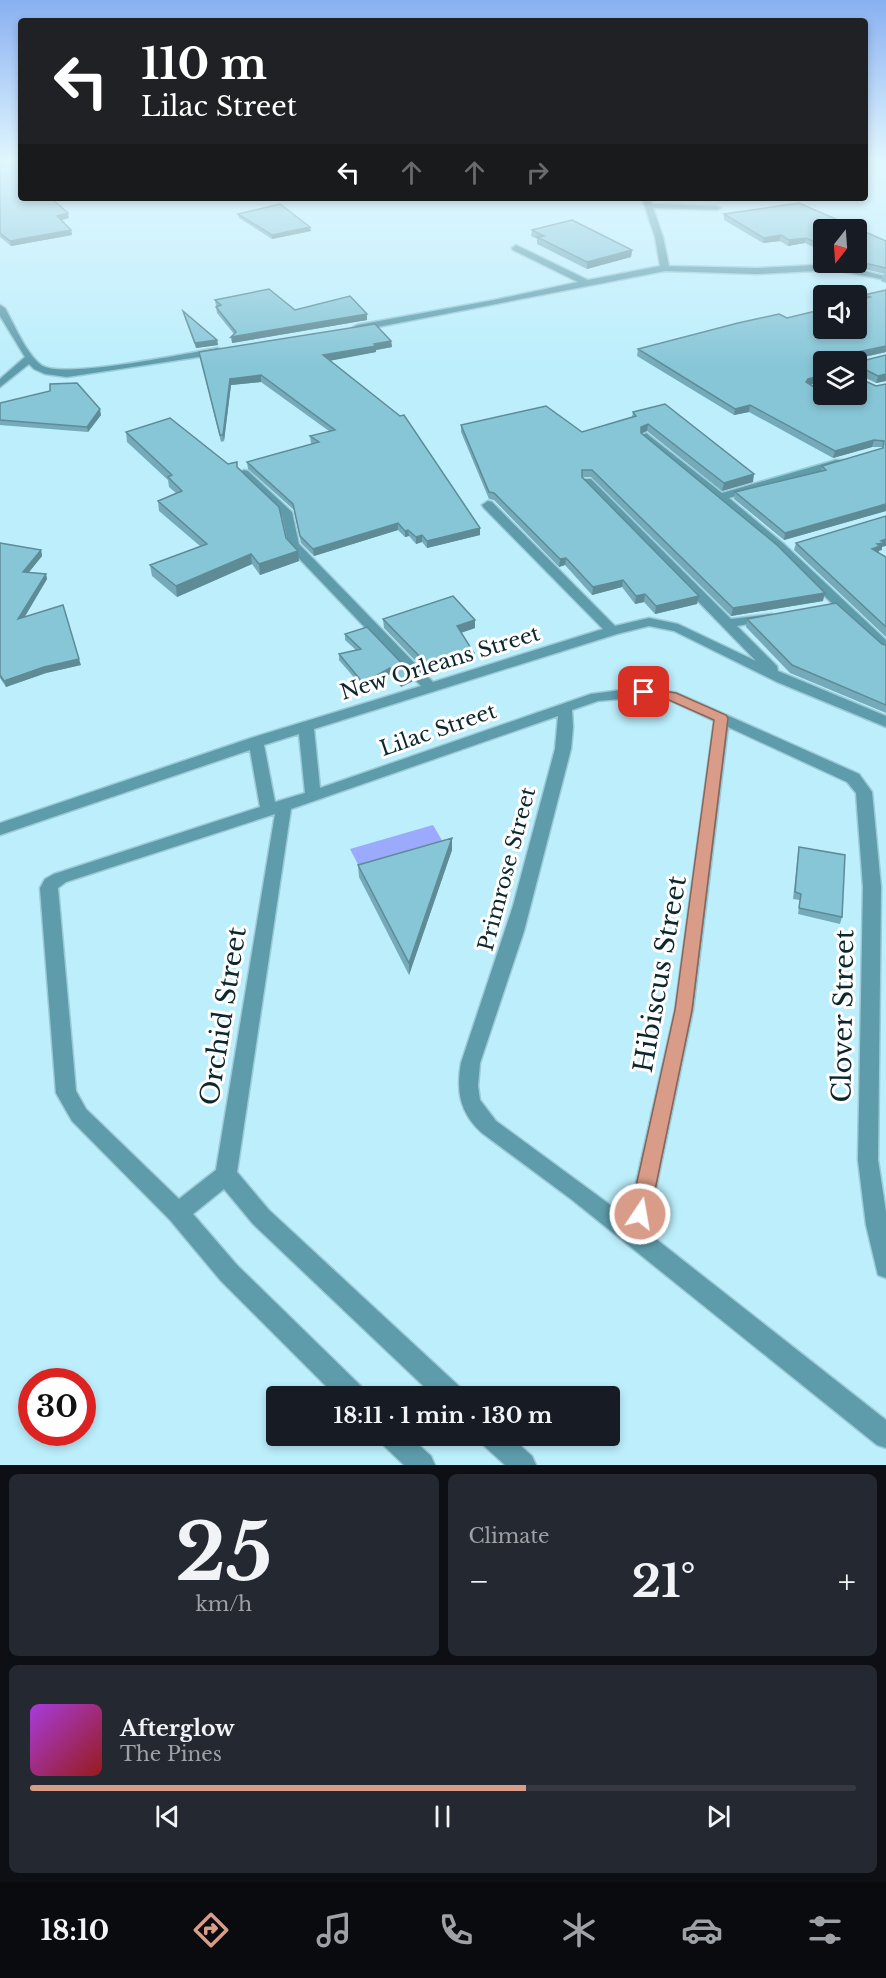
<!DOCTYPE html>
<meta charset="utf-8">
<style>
body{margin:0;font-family:"Libre Baskerville",serif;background:#242831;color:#f1f3f6;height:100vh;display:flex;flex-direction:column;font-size:22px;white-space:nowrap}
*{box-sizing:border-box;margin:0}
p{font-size:20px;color:#9ea1a6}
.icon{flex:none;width:33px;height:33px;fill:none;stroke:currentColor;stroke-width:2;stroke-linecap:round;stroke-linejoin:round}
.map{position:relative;height:1465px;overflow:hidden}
.sheet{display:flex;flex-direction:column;gap:9px;padding:9px;background:#0d0f14;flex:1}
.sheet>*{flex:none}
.guide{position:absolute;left:18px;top:18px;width:850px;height:183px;border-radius:6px;box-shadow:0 3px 9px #0003;background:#202124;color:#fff;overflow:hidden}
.needle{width:39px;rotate:197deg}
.buttons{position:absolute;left:813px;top:219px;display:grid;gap:12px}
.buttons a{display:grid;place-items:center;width:54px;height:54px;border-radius:6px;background:#171b24;box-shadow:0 3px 9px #0003;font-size:30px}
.speed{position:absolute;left:18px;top:1368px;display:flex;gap:12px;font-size:30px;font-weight:700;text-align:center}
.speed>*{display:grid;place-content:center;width:78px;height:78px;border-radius:50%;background:#171b24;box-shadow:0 3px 9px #0003;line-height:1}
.speed .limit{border:9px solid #d22;background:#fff;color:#111}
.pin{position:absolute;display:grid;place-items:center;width:51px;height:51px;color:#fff;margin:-26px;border-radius:12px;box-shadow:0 3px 9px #0006}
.me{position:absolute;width:66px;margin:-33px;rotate:12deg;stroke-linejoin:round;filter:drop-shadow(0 0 4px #0008)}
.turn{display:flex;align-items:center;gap:21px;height:126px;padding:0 24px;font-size:27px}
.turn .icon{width:78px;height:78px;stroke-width:2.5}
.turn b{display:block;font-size:42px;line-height:51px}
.lanes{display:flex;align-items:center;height:57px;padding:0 24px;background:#0003;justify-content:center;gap:30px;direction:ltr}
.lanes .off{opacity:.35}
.big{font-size:45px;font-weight:700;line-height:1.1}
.sheet .widget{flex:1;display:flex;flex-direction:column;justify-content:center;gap:9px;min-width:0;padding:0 21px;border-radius:9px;background:#242831}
.sheet .dial{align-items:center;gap:0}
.dial b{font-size:78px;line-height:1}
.song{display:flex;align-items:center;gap:18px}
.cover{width:72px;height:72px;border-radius:9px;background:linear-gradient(135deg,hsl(280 70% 55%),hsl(0 70% 35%))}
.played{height:6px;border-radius:3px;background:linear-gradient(90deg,#d99c88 60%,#363941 60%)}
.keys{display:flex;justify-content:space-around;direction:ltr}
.heat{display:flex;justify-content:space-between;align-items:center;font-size:33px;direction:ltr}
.sheet .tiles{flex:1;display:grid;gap:9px;grid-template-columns:1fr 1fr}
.widget:last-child{grid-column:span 2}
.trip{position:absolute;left:266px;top:1386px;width:354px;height:60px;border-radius:6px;background:#171b24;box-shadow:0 3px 9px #0003;font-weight:700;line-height:60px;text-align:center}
.dock{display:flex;height:96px;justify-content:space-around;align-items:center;background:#090b0e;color:#9ea1a6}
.dock .icon{width:42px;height:42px}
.dock .current{color:#d99c88}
.dock b{font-size:27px;color:#f1f3f6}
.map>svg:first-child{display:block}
.water{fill:#9caafe}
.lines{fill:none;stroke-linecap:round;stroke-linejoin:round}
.street-casing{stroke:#9ccad7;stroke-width:3}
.street{fill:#5e9cab;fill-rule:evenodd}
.wall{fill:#74aab9}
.shaded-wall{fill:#5e8b96}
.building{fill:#87c6d7;stroke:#5e8b96;stroke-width:1.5}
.route{fill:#d99c88;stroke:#8d6558;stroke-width:1.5}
.labels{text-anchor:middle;stroke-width:6;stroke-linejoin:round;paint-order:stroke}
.street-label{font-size:21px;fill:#0d272e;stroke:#fff}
.near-street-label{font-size:26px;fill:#0d272e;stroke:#fff}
</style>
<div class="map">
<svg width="886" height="1465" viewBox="0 0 886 1465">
<rect width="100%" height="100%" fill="#bceefc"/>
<path class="water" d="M433,825L447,849L363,874L350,849Z"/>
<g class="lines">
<g class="street-casing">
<path id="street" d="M642,198H650L652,204L717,206L721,208L717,210L653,208L663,237L669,266L757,268L835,264L885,276L881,279L835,270L757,274L665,271L357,331L352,328L357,325L494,300L578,282L513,250L512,248L516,245L588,280L660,266L655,237Z
M0,305L5,308C15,326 26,353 41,365C61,380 188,353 218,348L223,351L218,354L67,377L45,374L34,369L29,364L0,387V379L25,357L0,316Z
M646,433L722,493L836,460H844V464L729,498L785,545L886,640V651L881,650L777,551L642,438L641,436Z
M244,470L248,471L292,512L299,544L433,682L603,629L484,508L482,505L488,501L492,502L615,626L649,618L678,624L756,661L583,483V479H591L731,619L772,614L774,617L772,620L737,626L777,666L778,671L886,716V727L777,682L674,631L649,626L617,634L314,729L320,788L591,694L644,687L677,693L859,774L872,792L881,887L878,1160L886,1212V1278L878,1275L866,1225L858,1160L863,887L856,793L847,782L728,727L693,1010L647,1232L886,1420V1448L877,1445L571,1199L482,1133C460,1113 456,1092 461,1063L513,906L555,749L558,716L291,809L237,1172L269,1210L460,1387L463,1396H434L253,1224L224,1189L193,1214L237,1265L362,1387L365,1396H336L221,1281L170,1220L72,1121L56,1093L40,888L45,879L54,874L260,807L250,750L0,835V823L251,738L421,686L289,548L282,516L240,475L238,473ZM644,697L669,700L714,721L675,1010L628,1218L496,1121L480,1100L478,1086L480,1063L524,931L571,749L573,727L572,710L598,701ZM299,734L305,793L275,802L264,745ZM275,814L216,1170L179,1199L86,1109L76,1091L58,888L66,882Z
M380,1436H409L431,1456L435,1465H404L383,1445Z
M480,1436H510L532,1456L536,1465H505L483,1445Z"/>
</g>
<use href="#street" class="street"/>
</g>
<path class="wall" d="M0,163L21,198L69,218L62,220L71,230L72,235L11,246L0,237Z
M799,203L886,241V283L881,281L883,275L885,274L849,265L844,262H856V230H824V252L805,243L788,246L780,241L763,243L724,220V214Z
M238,214L311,231L272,239L239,218Z
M532,230L632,250L631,257L587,269L537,244V239L531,236Z
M886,290V352L855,359L858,362L886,355V381L876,383L856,373V362H824V381L810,385L814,387L876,386L886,384V511L784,540L734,499L735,492L821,471L822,466L882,449L883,447H872L833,458L749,412L734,415L637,356L638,349L787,318L863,299L864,295Z
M215,300L295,310L367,320L232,343L234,334L217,313Z
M183,311L217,340L218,345L196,348L184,316Z
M391,341L392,347L376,350V352L330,360L480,528V535L427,548L422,542L416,544L409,536L405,537L398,530L314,556L301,543L294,510L248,469L247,462L312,444L311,443L310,436L329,431L261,382L231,385L224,441L221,442L199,352Z
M0,403L101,415L88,432L0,425Z
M633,412L753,482L722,491L647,431L642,433L823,601L731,616L591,477H582L697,604L655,614L644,602L635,604L622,587L592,595L565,565L559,567L494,500L489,499L461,432V425L582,432L632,417Z
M126,432L237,467L286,538L299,561L260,575L252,564L177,597L152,576L150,565L200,546L159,511L158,501L176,493L169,487L168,480L127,442Z
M0,543L41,550L42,556L29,572L46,574L47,579L24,617L81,665L46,673L6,687L0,678Z
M796,543L882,547V550H879L878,552L886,557V637L794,550Z
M383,619L475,620V628L461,633L474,662L428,674L384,628Z
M747,619L886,645V713L790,673L746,627Z
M345,634L413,681L401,687L390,674L364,689L339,660V654L356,650L345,640Z
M799,847L842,917L840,924L798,914L800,900L793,899L798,853Z
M452,850L409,975L359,877L358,865Z"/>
<path class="shaded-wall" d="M68,213L69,218L58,221L57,216Z
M310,227L311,231L272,239V235Z
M71,230L72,235L11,246L10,241Z
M781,235L780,241L763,243L764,238Z
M806,238L805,243L788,246L789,240Z
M632,250L631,257L587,269V262Z
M367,314V320L232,343L231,337Z
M217,340L218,345L196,348L195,343Z
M391,341L392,347L376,350V352L324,362L323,355Z
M886,346V352L851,360V356L853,353Z
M886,374V381L876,383L878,376Z
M261,375V382L231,385L224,441L223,435L230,379Z
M824,375L823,381L806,386V382L808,379Z
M750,405L749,412L734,415L735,409Z
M100,409L101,415L88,432L87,427Z
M648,424L647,431L640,434L641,427Z
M874,440L872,447L833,458L835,451Z
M754,474L753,482L722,491L724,483Z
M886,504V511L784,540L785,533Z
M398,523V530L314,556L313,549Z
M480,528V535L427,548V541Z
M408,530L409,536L405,537V531Z
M422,535V542L416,544V537Z
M886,539V546L882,547V550L879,551L878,554L872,549L881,541Z
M41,550L42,556L25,577L23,572Z
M298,551L299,561L260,575L259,564Z
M251,554L252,564L177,597L176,586Z
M566,558L565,565L559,567L560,559Z
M46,574L47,579L20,625L18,619Z
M623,580L622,587L592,595L593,587Z
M825,593L823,601L731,616L733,608Z
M645,594L644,602L635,604L636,596Z
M699,596L697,604L655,614L656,606Z
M475,620V628L457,634V626Z
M474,653V662L428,674V665Z
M79,659L81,665L46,673L6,687L4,681L44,667Z
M390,668V674L364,689L363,683Z
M413,675V681L401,687L400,681Z
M452,838V850L409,975V963Z"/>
<path class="building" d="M8,161H21V198H51L68,213L57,216L71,230L10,241L0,233V163Z
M799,203L886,241V268L856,261V230H824V246L806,238L789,240L781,235L764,238L724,214Z
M280,204L310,227L272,235L238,214Z
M572,220L632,250L587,262L537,237L544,236L532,230Z
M269,289L295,310L350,296L367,314L231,337L236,332L216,307L221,305L215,300Z
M886,290V346L853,353L851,356L858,362L886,355V374L878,376L858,366L856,368V362H824V375L808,379L806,382L814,387L824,385V394H856V377L876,386L886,384V504L785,533L735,492L826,470L822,466L883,448L884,441L874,440L835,451L750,405L735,409L638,349L738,323L779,314L787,318L824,309V328H856V301L870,297L864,295Z
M183,311L217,340L195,343Z
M375,324L391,341L374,344L376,346L323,355L400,416L404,415L480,528L427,541L422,535L416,537L408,530L405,531L398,523L313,549L300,536L293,504L247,462L319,442L310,436L335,430L261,375L230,379L223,435H220L199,352Z
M77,383L100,409L87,427L0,420V403L50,391V384Z
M665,404L754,474L724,483L648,424L641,427V433L777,545L825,593L733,608L592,470H582V477L699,596L656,606L645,594L636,596L623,580L593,587L566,558L560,559L494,493L489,492L461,425L546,406L582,432L636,416L633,412Z
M170,418L228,464L237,462V467L279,507L286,538L298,551L259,564L251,554L176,586L150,565L207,544L158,501L182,491L168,477L172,475L126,432Z
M886,516V539L881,541L884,543L877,544L880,546L872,549L886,557V627L796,543Z
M0,543L41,550L23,572L46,574L18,619L63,605L79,659L44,667L4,681L0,675Z
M453,596L475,620L457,626L474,653L428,665L383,619Z
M836,603L882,644L886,645V705L792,665L747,619Z
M367,627L413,675L400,681L390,668L363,683L339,654L361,649L345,634Z
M452,838L409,963L358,865Z
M799,847L845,855L842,917L799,908L801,894L795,892Z"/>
<linearGradient id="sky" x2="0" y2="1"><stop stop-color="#89b0f1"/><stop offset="0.44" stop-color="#e1f7fe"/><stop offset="1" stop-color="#e1f7fe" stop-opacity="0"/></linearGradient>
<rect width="886" height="366" fill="url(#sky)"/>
<path class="route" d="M644,688L676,693L726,715L728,718L692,1010L650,1214L647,1220L640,1223L633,1220L630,1214L675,1010L714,720L669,700L639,695L637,692Z"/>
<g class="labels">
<g class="street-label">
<text transform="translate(440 663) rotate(-17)" y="7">New Orleans Street</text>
<text transform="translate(438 730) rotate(-19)" y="7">Lilac Street</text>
<text transform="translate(507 869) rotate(-75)" y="7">Primrose Street</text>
</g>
<g class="near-street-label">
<text transform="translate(660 974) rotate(-80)" y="9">Hibiscus Street</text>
<text transform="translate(223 1016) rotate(-81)" y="9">Orchid Street</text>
<text transform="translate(843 1016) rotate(-89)" y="9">Clover Street</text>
</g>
</g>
</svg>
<div class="buttons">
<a><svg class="needle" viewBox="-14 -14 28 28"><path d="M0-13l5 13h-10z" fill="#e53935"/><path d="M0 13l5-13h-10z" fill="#9ea1a6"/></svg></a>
<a><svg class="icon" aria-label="sound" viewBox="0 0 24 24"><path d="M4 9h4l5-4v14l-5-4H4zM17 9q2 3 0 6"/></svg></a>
<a><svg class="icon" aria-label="layers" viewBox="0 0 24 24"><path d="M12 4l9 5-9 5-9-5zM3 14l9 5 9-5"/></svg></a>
</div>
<div class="speed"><div class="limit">30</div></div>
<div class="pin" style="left:644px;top:692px;background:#d93025"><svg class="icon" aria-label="arrive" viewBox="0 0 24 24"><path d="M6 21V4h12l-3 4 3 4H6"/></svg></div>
<svg class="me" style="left:640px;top:1214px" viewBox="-20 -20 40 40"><circle r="17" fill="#d99c88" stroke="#fff" stroke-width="3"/><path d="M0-11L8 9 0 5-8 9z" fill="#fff"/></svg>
<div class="trip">18:11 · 1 min · 130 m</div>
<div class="guide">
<div class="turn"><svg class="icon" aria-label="left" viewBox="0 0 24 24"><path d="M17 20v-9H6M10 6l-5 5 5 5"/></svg><div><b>110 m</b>Lilac Street</div></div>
<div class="lanes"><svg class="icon" aria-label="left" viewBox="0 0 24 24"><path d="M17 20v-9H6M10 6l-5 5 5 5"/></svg><svg class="icon off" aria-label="ahead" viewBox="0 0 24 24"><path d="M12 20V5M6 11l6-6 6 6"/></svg><svg class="icon off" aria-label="ahead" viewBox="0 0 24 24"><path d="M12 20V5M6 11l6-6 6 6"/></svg><svg class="icon off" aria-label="right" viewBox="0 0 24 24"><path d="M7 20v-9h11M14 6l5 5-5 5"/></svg></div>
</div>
</div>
<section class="sheet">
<div class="tiles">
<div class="widget dial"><b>25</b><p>km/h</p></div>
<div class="widget"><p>Climate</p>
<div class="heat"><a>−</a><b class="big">21°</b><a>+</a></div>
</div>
<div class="widget">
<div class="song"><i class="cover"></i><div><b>Afterglow</b><p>The Pines</p></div></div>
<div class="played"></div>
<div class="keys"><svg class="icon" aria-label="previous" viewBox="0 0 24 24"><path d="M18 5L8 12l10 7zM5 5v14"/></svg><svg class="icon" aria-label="pause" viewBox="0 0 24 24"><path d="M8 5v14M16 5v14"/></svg><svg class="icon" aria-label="next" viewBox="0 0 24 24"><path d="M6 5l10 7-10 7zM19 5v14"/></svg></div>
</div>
</div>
</section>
<nav class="dock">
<b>18:10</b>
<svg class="icon current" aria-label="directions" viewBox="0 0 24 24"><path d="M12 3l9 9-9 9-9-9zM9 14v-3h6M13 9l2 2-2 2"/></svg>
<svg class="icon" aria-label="music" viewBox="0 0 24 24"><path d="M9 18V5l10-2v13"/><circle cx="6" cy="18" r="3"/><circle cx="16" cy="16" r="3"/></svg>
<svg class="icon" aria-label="phone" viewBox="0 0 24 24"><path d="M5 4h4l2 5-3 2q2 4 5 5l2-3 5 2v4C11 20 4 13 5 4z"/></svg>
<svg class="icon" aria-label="climate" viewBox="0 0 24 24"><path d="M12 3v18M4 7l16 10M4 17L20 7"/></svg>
<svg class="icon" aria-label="car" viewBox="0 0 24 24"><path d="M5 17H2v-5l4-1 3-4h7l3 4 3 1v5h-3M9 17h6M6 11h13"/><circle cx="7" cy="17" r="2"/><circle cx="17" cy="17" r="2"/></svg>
<svg class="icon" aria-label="filters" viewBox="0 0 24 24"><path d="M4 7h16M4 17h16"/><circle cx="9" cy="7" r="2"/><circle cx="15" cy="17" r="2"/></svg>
</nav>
